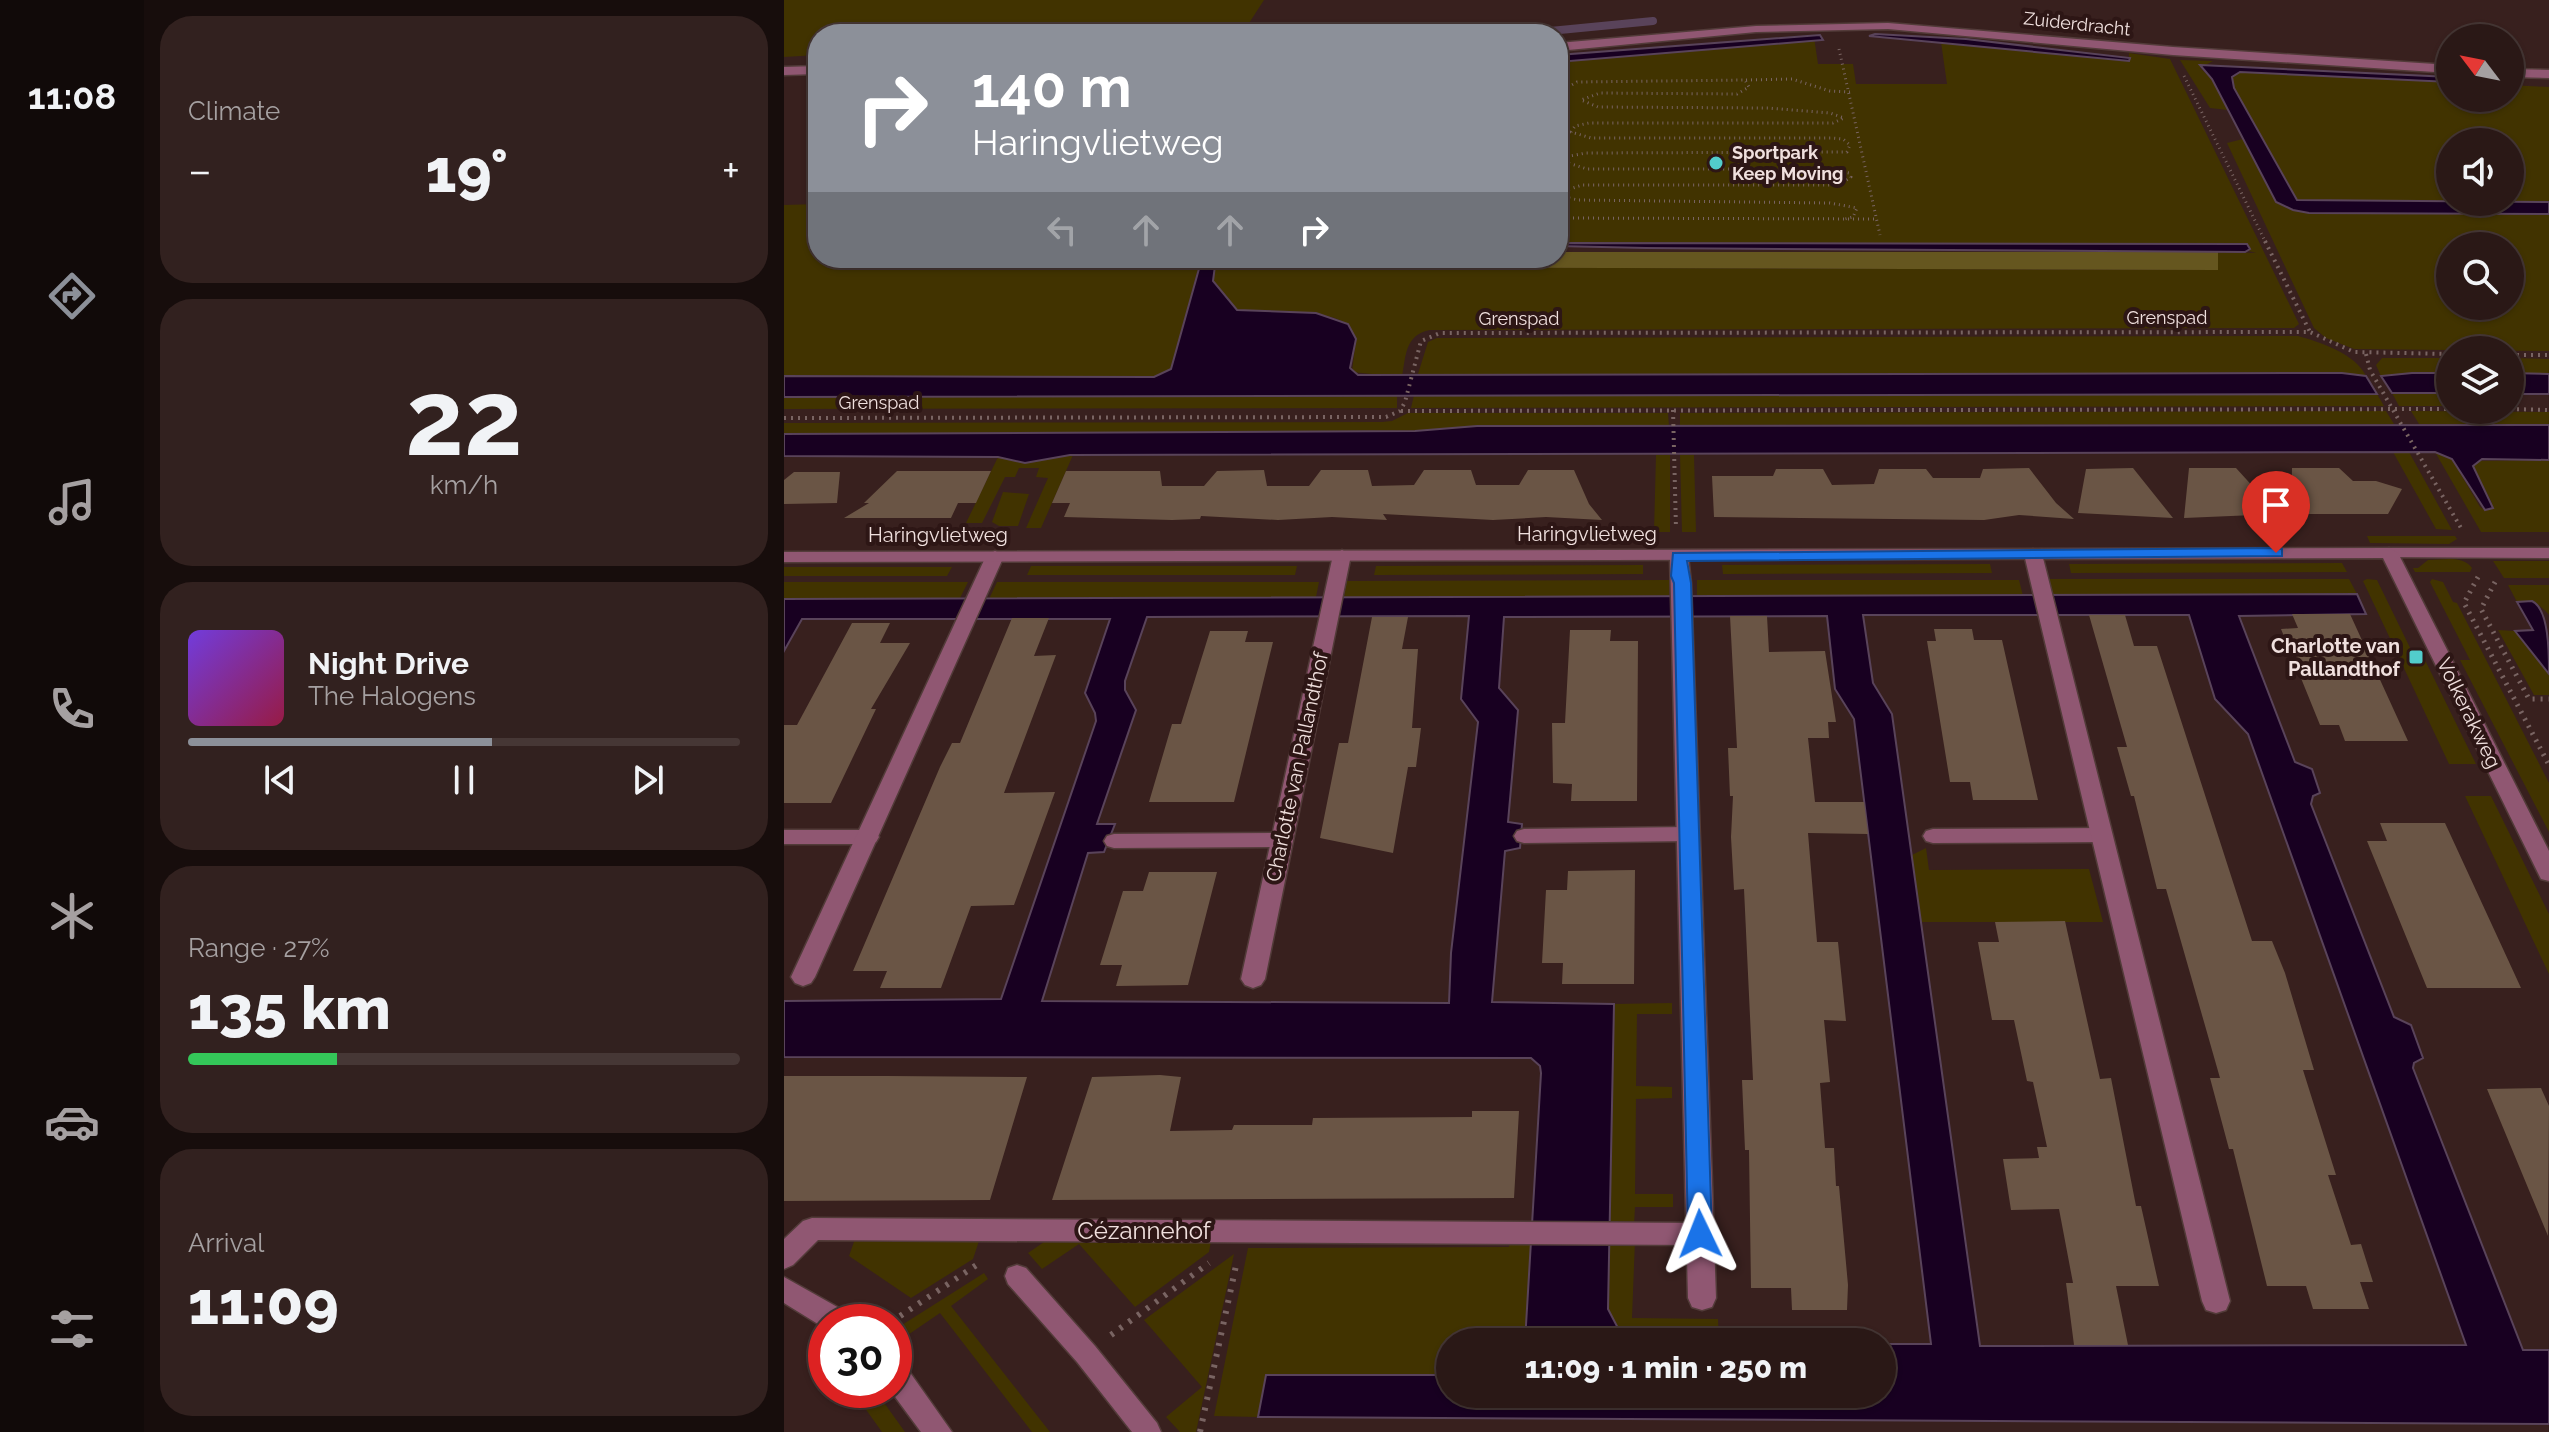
<!DOCTYPE html>
<meta charset="utf-8">
<style>
body{margin:0;font-family:Raleway,sans-serif;background:#32211f;color:#f1f3f6;height:100vh;display:flex;flex-direction:column;font-size:30px;white-space:nowrap}
*{box-sizing:border-box;margin:0}
p{font-size:26px;color:#a5a0a1}
.icon{flex:none;width:44px;height:44px;fill:none;stroke:currentColor;stroke-width:2;stroke-linecap:round;stroke-linejoin:round}
.map{position:relative;flex:1;overflow:hidden}
.details{display:flex;flex-direction:column;gap:16px;padding:16px;background:#170d0c;width:640px}
.details>*{flex:none}
.banner{position:absolute;left:24px;top:24px;width:760px;height:244px;border-radius:32px;box-shadow:0 2px 6px #0004,0 0 0 2px #463735;background:#8c9099;color:#fff;overflow:hidden}
.needle{width:52px;rotate:302deg}
.buttons{position:absolute;left:1652px;top:24px;display:grid;gap:16px}
.buttons a{display:grid;place-items:center;width:88px;height:88px;border-radius:50%;background:#2a1816;box-shadow:0 2px 6px #0004,0 0 0 2px #463735;font-size:40px}
.speed{position:absolute;left:24px;top:1304px;display:flex;gap:16px;font-size:40px;font-weight:700;text-align:center}
.speed>*{display:grid;place-content:center;width:104px;height:104px;border-radius:50%;background:#2a1816;box-shadow:0 2px 6px #0004,0 0 0 2px #463735;line-height:1}
.speed .limit{border:12px solid #d22;background:#fff;color:#111}
.pin{position:absolute;display:grid;place-items:center;width:68px;height:68px;color:#fff;margin:-82px -34px;border-radius:50% 50% 50% 0;rotate:-45deg;box-shadow:0 0 8px #0007}
.pin .icon{rotate:45deg}
.me{position:absolute;width:88px;margin:-44px;rotate:358deg;stroke-linejoin:round;filter:drop-shadow(0 0 6px #0008)}
.turn{display:flex;align-items:center;gap:28px;height:168px;padding:0 32px;font-size:36px}
.turn .icon{width:104px;height:104px;stroke-width:2.5}
.turn b{display:block;font-size:56px;line-height:68px}
.lanes{display:flex;align-items:center;height:76px;padding:0 32px;background:#0003;justify-content:center;gap:40px;direction:ltr}
.lanes .off{opacity:.35}
.big{font-size:60px;font-weight:800;line-height:1.1}
.details .card{flex:1;display:flex;flex-direction:column;justify-content:center;gap:12px;min-width:0;padding:0 28px;border-radius:32px;background:#32211f}
.details .dial{align-items:center;gap:0}
.dial b{font-size:104px;line-height:1}
.song{display:flex;align-items:center;gap:24px}
.cover{width:96px;height:96px;border-radius:12px;background:linear-gradient(135deg,hsl(260 70% 55%),hsl(340 70% 35%))}
.played{height:8px;border-radius:4px;background:linear-gradient(90deg,#8c9099 55%,#463735 55%)}
.keys{display:flex;justify-content:space-around;direction:ltr}
.heat{display:flex;justify-content:space-between;align-items:center;font-size:44px;direction:ltr}
.charge{height:12px;border-radius:6px;background:linear-gradient(90deg,#34c759 27%,#463735 0)}
.trip{position:absolute;left:652px;top:1328px;width:460px;height:80px;border-radius:40px;background:#2a1816;box-shadow:0 2px 6px #0004,0 0 0 2px #463735;font-weight:800;line-height:80px;text-align:center}
main{display:flex;flex:1;min-height:0}
.tabs{display:flex;flex-direction:column;width:144px;justify-content:space-around;align-items:center;background:#110a09;color:#a5a0a1}
.tabs .icon{width:56px;height:56px}
.tabs .selected{color:#8c9099}
.tabs b{font-size:36px;color:#f1f3f6}
.map>svg:first-child{display:block}
.green{fill:#413300;fill-rule:evenodd}
.forest{fill:#65561f}
.water{fill:#180021;stroke:#59435a;stroke-width:2;fill-rule:evenodd}
.lines{fill:none;stroke-linecap:round;stroke-linejoin:round}
.stream{stroke:#59435a;stroke-width:8}
.building{fill:#6a5545}
.service-casing{stroke:#523b39;stroke-width:3}
.pedestrian-casing{stroke:#523b39;stroke-width:3}
.minor-casing{stroke:#523b39;stroke-width:3}
.tertiary-casing{stroke:#523b39;stroke-width:3}
.path-far3{stroke:#796462;stroke-width:3;stroke-dasharray:1 4;stroke-linecap:butt}
.path-far2{stroke:#796462;stroke-width:4;stroke-dasharray:2 5;stroke-linecap:butt}
.path-far1{stroke:#796462;stroke-width:5;stroke-dasharray:2 6;stroke-linecap:butt}
.path{stroke:#796462;stroke-width:6;stroke-dasharray:3 8;stroke-linecap:butt}
.service{fill:#905772;fill-rule:evenodd}
.pedestrian{fill:#905772;fill-rule:evenodd}
.minor{fill:#905772;fill-rule:evenodd}
.tertiary{fill:#905772;fill-rule:evenodd}
.route{fill:#1a73e8;stroke:#114b97;stroke-width:2}
.poi-dot{fill:#52cdcc;stroke:#2d1615;stroke-width:3}
.labels{text-anchor:middle;stroke-width:8;stroke-linejoin:round;paint-order:stroke}
.far-street-label{font-size:18px;fill:#f0e0de;stroke:#2d1615}
.far-poi-label{font-size:18px;font-weight:bold;fill:#f0e0de;stroke:#2d1615;text-anchor:start}
.street-label{font-size:20px;fill:#f0e0de;stroke:#2d1615}
.poi-label{font-size:20px;font-weight:bold;fill:#f0e0de;stroke:#2d1615;text-anchor:end}
.near-street-label{font-size:24px;fill:#f0e0de;stroke:#2d1615}
</style>
<main>
<nav class="tabs">
<b>11:08</b>
<svg class="icon selected" aria-label="directions" viewBox="0 0 24 24"><path d="M12 3l9 9-9 9-9-9zM9 14v-3h6M13 9l2 2-2 2"/></svg>
<svg class="icon" aria-label="music" viewBox="0 0 24 24"><path d="M9 18V5l10-2v13"/><circle cx="6" cy="18" r="3"/><circle cx="16" cy="16" r="3"/></svg>
<svg class="icon" aria-label="phone" viewBox="0 0 24 24"><path d="M5 4h4l2 5-3 2q2 4 5 5l2-3 5 2v4C11 20 4 13 5 4z"/></svg>
<svg class="icon" aria-label="climate" viewBox="0 0 24 24"><path d="M12 3v18M4 7l16 10M4 17L20 7"/></svg>
<svg class="icon" aria-label="car" viewBox="0 0 24 24"><path d="M5 17H2v-5l4-1 3-4h7l3 4 3 1v5h-3M9 17h6M6 11h13"/><circle cx="7" cy="17" r="2"/><circle cx="17" cy="17" r="2"/></svg>
<svg class="icon" aria-label="filters" viewBox="0 0 24 24"><path d="M4 7h16M4 17h16"/><circle cx="9" cy="7" r="2"/><circle cx="15" cy="17" r="2"/></svg>
</nav>
<section class="details">
<div class="card"><p>Climate</p>
<div class="heat"><a>−</a><b class="big">19°</b><a>+</a></div>
</div>
<div class="card dial"><b>22</b><p>km/h</p></div>
<div class="card">
<div class="song"><i class="cover"></i><div><b>Night Drive</b><p>The Halogens</p></div></div>
<div class="played"></div>
<div class="keys"><svg class="icon" aria-label="previous" viewBox="0 0 24 24"><path d="M18 5L8 12l10 7zM5 5v14"/></svg><svg class="icon" aria-label="pause" viewBox="0 0 24 24"><path d="M8 5v14M16 5v14"/></svg><svg class="icon" aria-label="next" viewBox="0 0 24 24"><path d="M6 5l10 7-10 7zM19 5v14"/></svg></div>
</div>
<div class="card"><p>Range · 27%</p><b class="big">135 km</b><div class="charge"></div></div>
<div class="card"><p>Arrival</p><b class="big">11:09</b></div>
</section>
<div class="map">
<svg width="1765" height="1432" viewBox="0 0 1765 1432">
<rect width="100%" height="100%" fill="#38201e"/>
<path class="green" d="M0,0H480L458,34H34V55L0,57Z
M1030,37L1034,64H1069L1072,84H1163L1157,42L1345,61V53L1386,59L1515,324L1510,328L646,330C621,335 622,355 618,377L568,372L572,339L558,321L548,317L453,310L429,281L432,258H544L540,267L1433,270L1434,252L1472,253L1465,251L1463,244L774,243V59Z
M1396,60L1429,61L1416,68L1428,79L1444,110L1426,108Z
M1456,72L1666,82V98H1726V85L1765,87V202H1726V142H1666V202L1513,200L1450,88L1448,77Z
M1459,139L1492,202L1509,210L1525,213L1765,214V351L1570,349L1542,338L1530,328L1443,143ZM1666,246H1726V306H1666Z
M34,204V258H417L387,369L370,377L0,376V205Z
M1514,336C1536,342 1572,354 1582,376L1558,373L633,377L644,342L653,338Z
M1598,358H1666V373L1597,376L1592,365Z
M1726,358L1765,359V374L1726,373Z
M1608,393H1666V406H1615Z
M1593,394L1600,406L627,408L630,395Z
M613,396V408L0,409V397Z
M1602,411L1610,424L896,425V413Z
M1627,411L1765,412V425L1635,424Z
M624,413H884L885,426H693L631,431L0,434V423L598,422L608,421Z
M1609,452H1625L1668,530L1652,529Z
M1651,452L1668,459L1696,507L1701,510L1708,503L1689,466L1693,461L1765,460V532H1697Z
M289,455L257,528H242L264,478L252,477L255,468H235L231,477H221L198,523H182L214,457L241,463Z
M872,455H886V532H870Z
M896,455H910L912,532H898Z
M219,492L245,494L234,526H215L208,522Z
M1583,536H1671L1673,539L1665,544L1586,543Z
M1644,560C1659,560 1679,555 1688,568L1686,572H1631L1629,568H1634Z
M1709,561H1765V578H1720Z
M1558,563L1563,572L1287,573L1285,564Z
M1206,564L1208,573L939,574L938,565Z
M859,565V574L590,575L592,566Z
M247,566H513L511,575H243Z
M0,567H168L163,576H0Z
M1264,579H1565L1573,594L1268,596Z
M1583,579L1593,580L1632,660H1641L1692,764H1665L1579,581Z
M1648,579L1659,582L1669,602L1673,603L1765,783V832L1676,660H1686L1646,582Z
M885,580V596L560,597L563,581Z
M913,580H1235L1239,596H913Z
M0,582H184L176,598L0,599Z
M213,582H535L532,597L205,599Z
M1724,585H1765V615C1755,603 1749,601 1733,602Z
M1714,630L1731,631L1765,674V695H1750Z
M1681,796H1707L1765,914V974Z
M1142,848L1145,870L1305,869L1319,922H1137L1128,855Z
M888,1003V1014H853L852,1086L888,1087V1098L852,1099L851,1194H889V1207H851L850,1225L825,1223L830,1004Z
M197,1235L189,1259L127,1298L65,1256L72,1236Z
M851,1240L848,1318L934,1319L935,1342C902,1342 834,1356 825,1311C820,1290 824,1264 824,1242Z
M427,1241L425,1252L351,1307L295,1244L258,1269L244,1253L260,1242Z
M726,1243L747,1244L741,1342H666V1375H482L474,1417L430,1416L464,1248L725,1247Z
M450,1254L412,1432H396L382,1417L418,1387L360,1320Z
M200,1273L204,1279L167,1306L266,1432H248L156,1313L115,1341L110,1335V1330Z
M68,1390H91L121,1432H98Z"/>
<path class="forest" d="M774,252H1434V270L539,267L544,258H774Z"/>
<path class="water" d="M1091,34L1182,39L1346,58L1345,61L1085,36Z
M1036,35L1039,40L774,62V55Z
M1416,65L1666,77V82L1456,72L1448,77L1450,88L1513,200L1765,202V214L1525,213L1509,210L1492,202L1428,79Z
M774,243L1463,244L1466,249L1461,252L862,248L774,246Z
M418,258H432L429,281L453,310L532,313L564,324L572,339L566,368L574,375L1558,373L1582,376L1593,394L0,397V376L370,377L387,369Z
M1628,373H1666V393H1608L1597,376Z
M1726,373L1765,374V394H1726Z
M1765,425V460L1698,459L1689,466L1709,508L1701,510L1668,459L1651,452L286,455L241,463L214,457L0,456V434L631,431L693,426Z
M1573,594L1582,614L1455,616L1511,762L1528,769L1536,793L1529,796L1527,804L1610,1017L1627,1025L1639,1058L1630,1063L1629,1068L1739,1350H1765V1424L474,1417L482,1375H666V1394H1098V1344H1147L1070,719L1051,689L1043,616L720,617L715,688L734,710L724,822L738,824L736,848L721,851L708,1002L830,1004L824,1309L836,1332L856,1342H741L757,1073L756,1066L747,1058L0,1057V1001L217,999L312,721L311,713L301,693L326,619H18L0,651V599ZM1079,615H1405L1431,699L1464,734L1682,1345L1196,1346L1108,714L1089,683ZM685,616L677,699L694,722L667,953L665,1003L258,1001L304,853L320,852L331,824H313L352,710L341,690V681L363,617Z
M1748,601C1765,609 1765,652 1765,674L1731,631L1749,630L1733,602Z"/>
<g class="lines">
<path class="stream" d="M734,34L869,21"/>
</g>
<path class="building" d="M1245,468L1272,503L1290,519L1235,515L1200,520L930,517L928,476H989L992,469H1039L1048,485L1090,484L1095,469H1142L1149,478H1196L1199,469Z
M1349,468L1389,518L1294,513L1302,469Z
M1405,468H1452L1494,514L1400,518Z
M1508,468H1555L1569,481H1592L1618,489L1604,514H1507Z
M480,470L483,486H525L537,470H584L588,486L630,485L640,470H687L692,485H735L744,470H790L805,504L818,520L762,517L709,520L599,514L603,520L548,517L494,520L417,516L416,519L388,520L280,517L286,503H268L282,471H376L378,486H420L433,471Z
M113,471H207L192,503H174L167,518H60L85,503H80Z
M10,472H56L53,503L0,504V480Z
M1508,614H1566L1624,741H1561L1555,725H1536L1497,629L1514,628Z
M1305,615H1341L1350,646H1373L1468,941H1488L1501,973L1530,1070H1519L1552,1175H1544L1567,1245L1577,1244L1589,1282H1576L1585,1309H1529L1522,1286H1483L1449,1149H1445L1426,1078H1436L1382,889H1373L1350,796H1347L1333,747H1343Z
M946,616H983L985,652L1041,651L1052,722H1044L1045,738H1024L1031,802H1080L1084,834L1024,833L1033,942H1054L1062,1021L1040,1020L1046,1082L1036,1083L1041,1148H1050L1052,1186H1055L1064,1285L1063,1310H1008L1007,1288H967L965,1150H961L958,1080H969L960,889L950,890L947,837L949,796H946L944,748H953Z
M588,617H624L618,649H634L628,728H637L632,767H624L609,853L536,838L555,743H564Z
M228,618H265L250,656L272,655L220,793L271,792L230,905L187,906L157,988H96L103,971H69L156,767L168,743H176Z
M68,623H106L96,643H126L87,709H92L47,803H0V725H13Z
M1150,629H1188L1190,640H1218L1254,800H1189L1186,782H1166L1143,641H1152Z
M786,630H827L826,641H854L853,801H787L788,784L769,783L768,723H781Z
M426,631H464L461,642H489L450,802H365L388,724H397Z
M1596,823H1661L1737,988H1643L1583,841H1603Z
M851,870L850,984H778L779,963H758L762,890H783L784,871Z
M365,872H433L404,985L332,986L338,965H316L339,891H359Z
M1281,921L1316,1079L1327,1078L1352,1206H1357L1375,1286H1332L1344,1345H1290L1282,1283H1289L1275,1209L1227,1210L1219,1159L1255,1158L1253,1147H1263L1249,1082L1243,1081L1230,1020H1208L1194,942H1215L1211,922Z
M376,1075L397,1077L386,1131L448,1130L450,1125H528L529,1118L688,1117V1111H735L730,1198L268,1200L308,1077Z
M0,1076H104L243,1077L206,1200L0,1201Z
M1757,1088L1765,1106L1764,1236L1703,1089Z"/>
<g class="lines">
<g class="service-casing">
<path id="service" d="M905,827L912,829L915,834L912,839L905,841L740,843L733,841L730,836L733,831L740,829Z
M1318,828L1325,830L1328,835L1325,840L1318,842L1149,843L1142,841L1139,836L1142,831L1149,829Z
M0,830H85L92,832L95,837L92,842L85,844H0Z
M498,833L505,835L508,840L505,845L498,847L330,848L323,846L320,841L323,836L330,834Z
M233,1265L242,1268L311,1346L373,1423L377,1432H348L293,1362L224,1284L221,1276L224,1268Z"/>
</g>
<g class="pedestrian-casing">
<path id="pedestrian" d="M28,1218L916,1223L925,1226L929,1234L925,1242L916,1245L34,1240L9,1265L0,1269V1239L19,1221Z"/>
</g>
<g class="minor-casing">
<path id="minor" d="M1605,548H1765V558L1599,557L1596,553Z
M1249,549L1258,554L1446,1301L1442,1310L1432,1313L1422,1310L1418,1301L1240,554Z
M558,550L567,555L481,979L477,985L469,988L461,985L457,979L549,555Z
M211,551L220,556L31,977L27,983L19,986L11,983L7,977L202,556Z
M895,551L904,556L907,583L932,1298L928,1307L918,1310L908,1307L904,1298L886,556Z
M0,1277L64,1313L68,1322H42V1329L0,1303Z
M110,1360L120,1364L168,1432H137L106,1390H110Z"/>
</g>
<g class="tertiary-casing">
<path id="tertiary" d="M1104,23L1389,47L1666,65V73L1389,55L1104,29L972,32L774,51V43L972,26Z
M34,66V74L0,75V67Z
M1726,69L1765,70V78L1726,77Z
M1605,548L1614,553L1765,851V881L1757,879L1754,873L1599,558L0,562V552Z"/>
</g>
<path class="path-far3" d="M1055,49L1096,235
M1400,76L1482,243
M962,80L1008,79L1046,91L1066,92
M774,108L777,91L793,82L961,80L965,87L953,94L816,93L797,100L814,107L984,108L1046,113L1060,118L1049,123H805L791,126L787,132L807,138H1048L1059,139L1066,145L1063,152L802,153L786,156L781,162L803,169H1046L1065,173L1067,177L1055,185H798L780,191L785,198L794,200L1046,203L1073,208L1069,217L1061,219
M774,218L1093,219"/>
<path class="path-far2" d="M1481,241L1526,332
M1582,354L1586,370L1677,528
M1726,355H1765
M1726,409L1765,410
M889,410L892,529
M617,411L1666,409
M0,418L602,417L616,411L621,402L637,341L656,333L1526,332L1570,352L1666,354"/>
<path class="path-far1" d="M1694,577L1680,603L1765,765
M1711,582L1697,609L1745,699H1765"/>
<path class="path" d="M107,1322L197,1262
M327,1335L425,1263
M416,1432L453,1261"/>
<use href="#service" class="service"/>
<use href="#pedestrian" class="pedestrian"/>
<use href="#minor" class="minor"/>
<use href="#tertiary" class="tertiary"/>
</g>
<path class="route" d="M1492,548L1498,549V556L903,561L907,583L928,1234L924,1242L916,1245L908,1242L904,1234L890,583L887,576L889,553Z"/>
<g class="poi-dot">
<circle cx="932" cy="163" r="8"/>
<rect x="1624" y="649" width="16" height="16" rx="4"/>
</g>
<g class="labels">
<g class="far-street-label">
<text transform="translate(1293 24) rotate(6)" y="6">Zuiderdracht</text>
<text x="1383" y="324">Grenspad</text>
<text x="735" y="325">Grenspad</text>
<text x="95" y="409">Grenspad</text>
</g>
<g class="far-poi-label">
<text x="948" y="159">Sportpark<tspan x="948" dy="21">Keep Moving</tspan></text>
</g>
<g class="street-label">
<text x="803" y="541">Haringvlietweg</text>
<text x="154" y="542">Haringvlietweg</text>
<text transform="translate(1685 713) rotate(64)" y="7">Volkerakweg</text>
<text transform="translate(513 767) rotate(-78)" y="7">Charlotte van Pallandthof</text>
</g>
<g class="poi-label">
<text x="1616" y="653">Charlotte van<tspan x="1616" dy="23">Pallandthof</tspan></text>
</g>
<g class="near-street-label">
<text x="360" y="1239">Cézannehof</text>
</g>
</g>
</svg>
<div class="buttons">
<a><svg class="needle" viewBox="-14 -14 28 28"><path d="M0-13l5 13h-10z" fill="#e53935"/><path d="M0 13l5-13h-10z" fill="#a5a0a1"/></svg></a>
<a><svg class="icon" aria-label="sound" viewBox="0 0 24 24"><path d="M4 9h4l5-4v14l-5-4H4zM17 9q2 3 0 6"/></svg></a>
<a><svg class="icon" aria-label="search" viewBox="0 0 24 24"><circle cx="10" cy="10" r="6"/><path d="M15 15l6 6"/></svg></a>
<a><svg class="icon" aria-label="layers" viewBox="0 0 24 24"><path d="M12 4l9 5-9 5-9-5zM3 14l9 5 9-5"/></svg></a>
</div>
<div class="speed"><div class="limit">30</div></div>
<div class="pin" style="left:1492px;top:553px;background:#d93025"><svg class="icon" aria-label="arrive" viewBox="0 0 24 24"><path d="M6 21V4h12l-3 4 3 4H6"/></svg></div>
<svg class="me" style="left:916px;top:1234px" viewBox="-20 -20 40 40"><path d="M0-17L14 15 0 8-14 15z" fill="#1a73e8" stroke="#fff" stroke-width="4"/></svg>
<div class="trip">11:09 · 1 min · 250 m</div>
<div class="banner">
<div class="turn"><svg class="icon" aria-label="right" viewBox="0 0 24 24"><path d="M7 20v-9h11M14 6l5 5-5 5"/></svg><div><b>140 m</b>Haringvlietweg</div></div>
<div class="lanes"><svg class="icon off" aria-label="left" viewBox="0 0 24 24"><path d="M17 20v-9H6M10 6l-5 5 5 5"/></svg><svg class="icon off" aria-label="ahead" viewBox="0 0 24 24"><path d="M12 20V5M6 11l6-6 6 6"/></svg><svg class="icon off" aria-label="ahead" viewBox="0 0 24 24"><path d="M12 20V5M6 11l6-6 6 6"/></svg><svg class="icon" aria-label="right" viewBox="0 0 24 24"><path d="M7 20v-9h11M14 6l5 5-5 5"/></svg></div>
</div>
</div>
</main>
